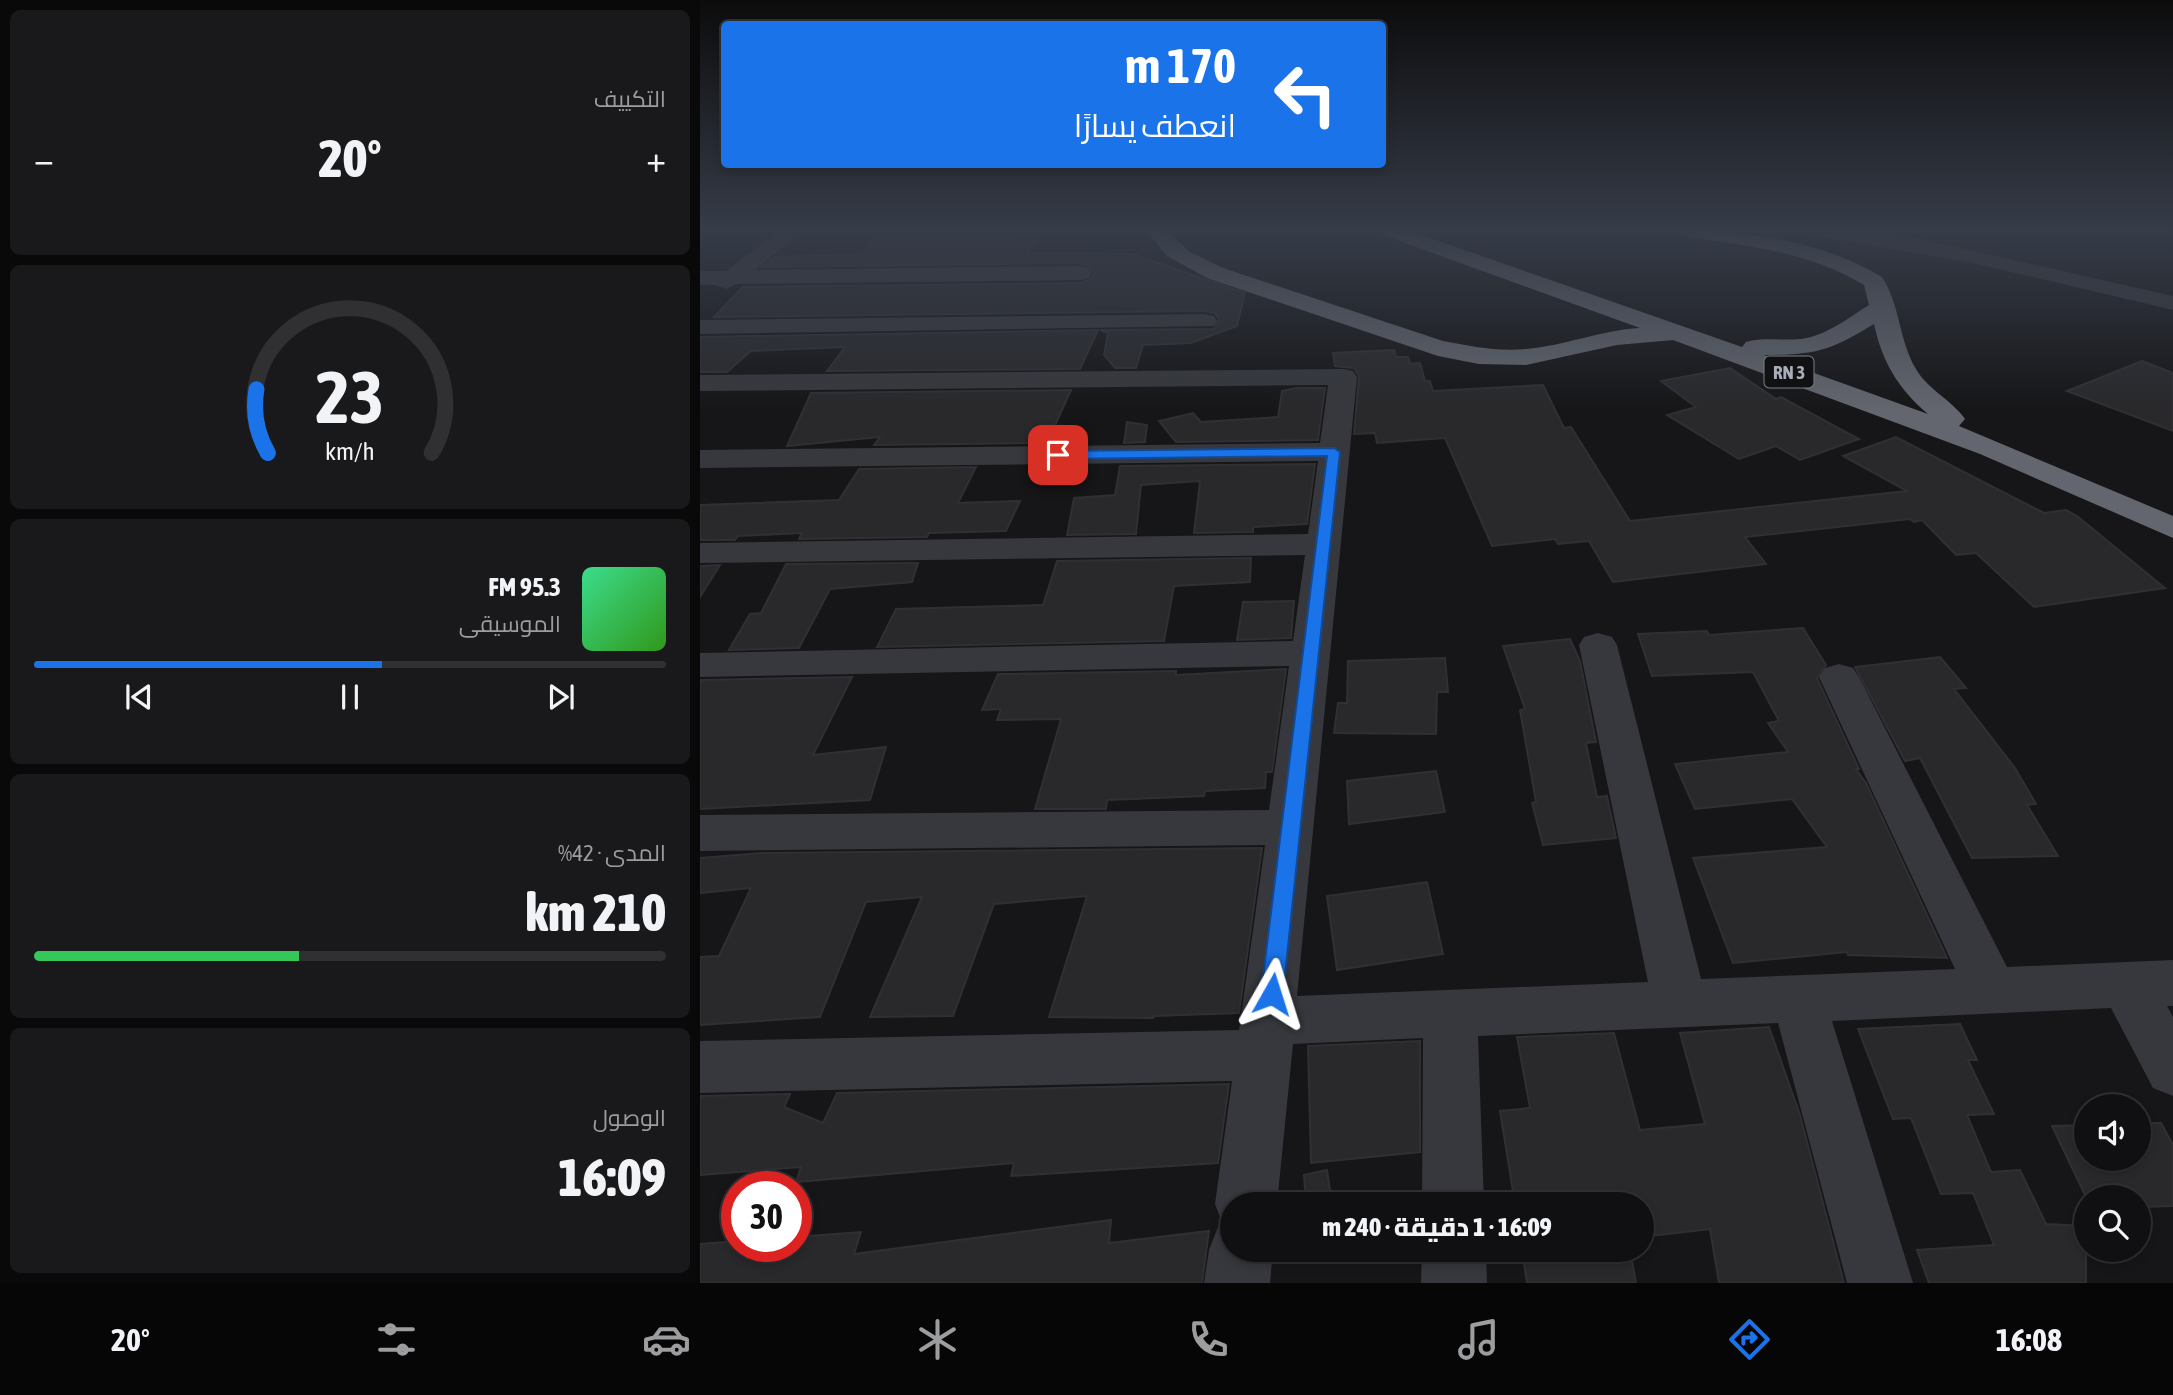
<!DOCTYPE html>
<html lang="ar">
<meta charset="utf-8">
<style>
body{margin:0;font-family:"Asap Condensed",Cairo,sans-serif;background:#19191b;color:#f1f3f6;direction:rtl;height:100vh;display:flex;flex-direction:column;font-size:26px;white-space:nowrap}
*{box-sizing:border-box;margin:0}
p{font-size:23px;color:#9c9d9f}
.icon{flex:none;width:38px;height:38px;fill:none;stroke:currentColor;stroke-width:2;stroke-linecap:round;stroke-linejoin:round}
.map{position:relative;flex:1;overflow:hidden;direction:ltr}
.sheet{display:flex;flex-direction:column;gap:10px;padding:10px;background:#09090a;width:700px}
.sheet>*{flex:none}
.guide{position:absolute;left:21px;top:21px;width:665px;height:147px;border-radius:7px;box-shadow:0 4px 10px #0003,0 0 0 2px #303032;direction:rtl;background:#1a73e8;color:#fff;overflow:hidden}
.fabs{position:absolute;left:1374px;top:1094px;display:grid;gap:14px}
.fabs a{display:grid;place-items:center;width:77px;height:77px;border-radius:50%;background:#101012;box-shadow:0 4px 10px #0003,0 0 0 2px #303032;font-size:35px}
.speed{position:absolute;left:21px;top:1171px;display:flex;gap:14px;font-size:35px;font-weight:700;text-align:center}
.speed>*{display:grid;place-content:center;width:91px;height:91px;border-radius:50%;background:#101012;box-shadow:0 4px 10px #0003,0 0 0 2px #303032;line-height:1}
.speed .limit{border:10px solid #d22;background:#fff;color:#111}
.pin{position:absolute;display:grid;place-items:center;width:60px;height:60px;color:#fff;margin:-30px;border-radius:14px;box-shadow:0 4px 10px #0006}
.me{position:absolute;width:77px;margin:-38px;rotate:6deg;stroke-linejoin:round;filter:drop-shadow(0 0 5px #0008)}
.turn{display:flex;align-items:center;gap:24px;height:147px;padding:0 35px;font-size:32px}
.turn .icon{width:91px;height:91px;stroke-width:2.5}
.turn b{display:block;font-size:49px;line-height:60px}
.big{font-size:52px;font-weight:800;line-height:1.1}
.sheet .widget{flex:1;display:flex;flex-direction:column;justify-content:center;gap:10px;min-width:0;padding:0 24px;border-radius:10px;background:#19191b}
.sheet .dial{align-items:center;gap:0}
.dial svg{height:182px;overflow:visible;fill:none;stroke:#303032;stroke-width:7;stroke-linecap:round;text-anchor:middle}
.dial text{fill:#f1f3f6;stroke:none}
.song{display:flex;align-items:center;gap:21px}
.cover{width:84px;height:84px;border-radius:10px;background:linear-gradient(135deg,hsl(150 70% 55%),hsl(110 70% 35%))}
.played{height:7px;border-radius:4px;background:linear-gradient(90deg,#1a73e8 55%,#303032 55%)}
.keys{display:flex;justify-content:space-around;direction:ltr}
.heat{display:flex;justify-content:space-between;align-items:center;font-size:38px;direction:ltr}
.charge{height:10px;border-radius:5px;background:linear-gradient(90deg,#34c759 42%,#303032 0)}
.trip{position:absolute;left:520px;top:1192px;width:434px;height:70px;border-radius:35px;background:#101012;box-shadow:0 4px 10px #0003,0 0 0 2px #303032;font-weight:800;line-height:70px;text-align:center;direction:rtl}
.menu{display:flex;height:112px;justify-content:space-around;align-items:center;background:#060607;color:#9c9d9f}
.menu .icon{width:49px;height:49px}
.menu .active{color:#1a73e8}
.menu b{font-size:32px;color:#f1f3f6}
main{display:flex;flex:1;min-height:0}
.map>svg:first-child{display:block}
.building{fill:#29292c;stroke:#303034;stroke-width:2}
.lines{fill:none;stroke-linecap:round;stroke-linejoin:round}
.minor{fill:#37383d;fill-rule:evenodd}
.highway{fill:#63666e;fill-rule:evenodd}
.route{fill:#1a73e8;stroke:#114b97;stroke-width:2}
.labels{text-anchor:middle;stroke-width:7;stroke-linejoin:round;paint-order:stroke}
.shield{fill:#111113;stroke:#7b7e86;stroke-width:2}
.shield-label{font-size:19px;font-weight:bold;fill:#a8adb8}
</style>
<main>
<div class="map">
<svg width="1473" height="1283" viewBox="0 0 1473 1283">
<rect width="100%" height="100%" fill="#161618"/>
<path class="building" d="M338,234L327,253L433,254L545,293L537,326L491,343L443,345L436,368H415L404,355L408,333L400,330L514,329L519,320L515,313L505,311L14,317L43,287L381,283L391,279L394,274L391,267L381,263L62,267L75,257L162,254L179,235Z
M398,330L380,369L127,371L145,347L51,351L27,372H0V337Z
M694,350L696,357H708L710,364L720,363L725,381H730L733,391L843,385L864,428L871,427L930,521L1207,491L1143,456L1196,437L1344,513L1366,510L1377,516L1465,588L1334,607L1276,553L1256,555L1222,520L1214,522L1210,519L1045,537L1066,564L913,582L889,541L858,544L855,539L792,546L745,438L677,443L675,433L654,434L659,376L654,368L635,366L633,353Z
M1442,361L1473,373V431L1367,391Z
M1030,368L1076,399L1081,397L1159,439L1100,460L1076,446L1039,459L967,415L996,407L961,381Z
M596,388H625L618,440L476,442L459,421L493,413L501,422L578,417L582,391Z
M371,390L347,443L174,445L180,437L87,446L111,393Z
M427,422L447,425L445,442L424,443Z
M615,464L607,524L553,527V532L494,533L500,481L441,485L436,534L367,535L374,498L415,495L420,466Z
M276,467L258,503L320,501L306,531L229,533L227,537L99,539L102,533L38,536L35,540H0V505L139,500L159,469Z
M551,558L550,582L474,586L464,641L177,647L196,609L343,605L357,561Z
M218,563L212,582L130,589L99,648L29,650L50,614L61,613L86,564Z
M20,565L0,597V566Z
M594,601L591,638L537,640L543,602Z
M1103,628L1126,665L1117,678L1159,769H1156L1166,783L1247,958L1148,955L1147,952L1033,963L993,858L1127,847L1092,799L995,809L975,764L1088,752L1068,723L1079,721L1053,672L952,676L938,634L1007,631L1009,635Z
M870,639L880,661L896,742L886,743L897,797L907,796L916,838L843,845L832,803L836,802L820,710L825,709L803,646Z
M1240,657L1266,688L1254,689L1315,768L1336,804L1327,805L1358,856L1272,858L1220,758L1205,761L1155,667Z
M745,658L748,692H737L736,734L634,733L638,703H647L648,661Z
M586,669L572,772H566L565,788L505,791L504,796L407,800L406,809H335L361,719L297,720L301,709L282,710L298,674L476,671V675Z
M152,677L113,755L186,747L170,800L0,809V680Z
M736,771L745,812L649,824L647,781Z
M562,848L539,1013L454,1016L453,1018L349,1017L387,896L294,904L253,1016L170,1017L222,897L166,902L120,1017L0,1025V957L19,956L51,888L0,893V858L62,853Z
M727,882L743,954L637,970L627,896Z
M1260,1024L1277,1060H1268L1294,1114L1267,1115L1291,1172L1320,1170L1346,1224L1386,1226V1283H1229L1217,1250L1294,1245L1273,1193L1241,1194L1211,1118L1193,1119L1158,1029Z
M1069,1027L1100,1115L1144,1283H1019L1010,1229L942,1237V1204H815L800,1111L830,1108L817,1037L914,1033L940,1130L1005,1124L980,1033Z
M720,1041V1152L611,1163L608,1046Z
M529,1084L518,1163L311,1176L314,1163L96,1182L101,1167L0,1175V1096L90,1094L84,1107L123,1123L137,1093Z
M1438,1123H1461L1473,1145V1206L1438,1207V1197H1386L1352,1126L1386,1125V1158H1438Z
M627,1170L632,1204H606L604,1175Z
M411,1220L409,1243L509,1231L502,1283H0V1244L37,1241V1246H96V1237L161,1232L154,1254Z
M822,1250H930L936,1283H827Z"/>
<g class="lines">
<path class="minor" d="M79,231H102L55,270L381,266L389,268L392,273L389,278L381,280L37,284L26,289L16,285H0V271H26Z
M1112,231H1168L1220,239L1473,296V310L1269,262L1122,237L1115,235Z
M505,314L514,316L517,321L514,326L0,334V320Z
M643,369L653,371L657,377L597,996L948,982L879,645L884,637L898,633L912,637L917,645L1001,979L1255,969L1119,677L1125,668L1139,664L1153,668L1159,677L1307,967L1473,960V1006H1467L1473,1017V1096L1453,1088L1411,1008L1132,1021L1213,1283H1147L1078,1023L778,1036L784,1204H722L723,1038L593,1044L577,1204H532V1250H573L570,1283H504L509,1250L518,1227L523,1225L515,1204L532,1081L0,1093V1041L539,1030L565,845L0,851V815L569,810L589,666L0,677V653L593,641L605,555L0,563V543L608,534L618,461L0,468V450L620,443L628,385L0,391V375Z
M722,1250H786L787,1283H721Z"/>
<path class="highway" d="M446,231H467L490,252L523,268L743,341C770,346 798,352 826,349C864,346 901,330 940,328L683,235L680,231H710L1042,347L1046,342C1064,337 1082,341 1101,339C1126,336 1148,318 1169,305L1164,285C1110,252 1049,246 988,237L981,235L978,231C1050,231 1119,240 1182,277C1200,304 1199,341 1216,369C1228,390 1252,400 1265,419L1259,426L1473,516V538L1280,454L973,340L917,345L826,365L779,364L738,356L507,278L467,256ZM1174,324C1182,361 1198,389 1228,414L1064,355C1115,355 1130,351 1174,324Z"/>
</g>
<linearGradient id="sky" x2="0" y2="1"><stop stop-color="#0c0c0d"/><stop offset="0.56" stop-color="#363c48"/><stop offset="1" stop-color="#363c48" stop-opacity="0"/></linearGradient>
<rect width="1473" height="411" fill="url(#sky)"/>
<path class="route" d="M634,448L640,452L583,994L580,1000L572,1003L564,1000L561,994L627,456L358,459L352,455L358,451Z"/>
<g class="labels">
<rect class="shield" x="1064.5" y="356.5" width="49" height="31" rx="5"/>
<g class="shield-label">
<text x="1089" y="379">RN 3</text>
</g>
</g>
</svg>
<div class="fabs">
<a><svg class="icon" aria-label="sound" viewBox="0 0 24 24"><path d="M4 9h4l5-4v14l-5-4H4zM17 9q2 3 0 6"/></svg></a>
<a><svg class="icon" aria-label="search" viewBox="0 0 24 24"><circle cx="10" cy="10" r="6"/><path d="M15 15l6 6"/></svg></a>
</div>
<div class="speed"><div class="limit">30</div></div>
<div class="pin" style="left:358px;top:455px;background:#d93025"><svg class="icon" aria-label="arrive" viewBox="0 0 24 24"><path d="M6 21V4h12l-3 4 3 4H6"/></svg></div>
<svg class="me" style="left:572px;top:994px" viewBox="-20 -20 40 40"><path d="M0-17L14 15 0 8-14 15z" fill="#1a73e8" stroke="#fff" stroke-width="4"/></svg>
<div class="trip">16:09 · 1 دقيقة · 240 m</div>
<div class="guide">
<div class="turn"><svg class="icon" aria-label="left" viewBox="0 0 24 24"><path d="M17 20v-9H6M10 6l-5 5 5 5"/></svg><div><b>170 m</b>انعطف يسارًا</div></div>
</div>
</div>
<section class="sheet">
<div class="widget"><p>التكييف</p>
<div class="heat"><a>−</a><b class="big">20°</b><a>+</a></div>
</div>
<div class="widget dial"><svg viewBox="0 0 100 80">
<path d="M14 69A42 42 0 1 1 86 69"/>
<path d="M14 69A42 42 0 0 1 9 41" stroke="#1a73e8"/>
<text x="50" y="56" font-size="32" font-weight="700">23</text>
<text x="50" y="72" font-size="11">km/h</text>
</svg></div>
<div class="widget">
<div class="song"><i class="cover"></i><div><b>95.3 FM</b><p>الموسيقى</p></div></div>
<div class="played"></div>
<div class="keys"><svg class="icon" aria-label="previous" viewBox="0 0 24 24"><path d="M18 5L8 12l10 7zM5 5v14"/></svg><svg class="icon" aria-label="pause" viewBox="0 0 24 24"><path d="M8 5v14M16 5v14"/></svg><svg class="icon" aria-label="next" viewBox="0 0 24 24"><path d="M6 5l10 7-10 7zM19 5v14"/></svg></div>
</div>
<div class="widget"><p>المدى · 42%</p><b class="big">210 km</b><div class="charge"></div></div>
<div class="widget"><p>الوصول</p><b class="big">16:09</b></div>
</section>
</main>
<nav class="menu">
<b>16:08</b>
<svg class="icon active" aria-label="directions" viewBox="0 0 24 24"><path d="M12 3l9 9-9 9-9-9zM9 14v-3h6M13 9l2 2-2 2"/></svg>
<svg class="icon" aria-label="music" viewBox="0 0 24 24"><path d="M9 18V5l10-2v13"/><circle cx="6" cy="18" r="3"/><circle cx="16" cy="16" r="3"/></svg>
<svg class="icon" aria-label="phone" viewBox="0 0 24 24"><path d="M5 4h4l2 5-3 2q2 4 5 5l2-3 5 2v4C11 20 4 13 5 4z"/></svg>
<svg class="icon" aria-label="climate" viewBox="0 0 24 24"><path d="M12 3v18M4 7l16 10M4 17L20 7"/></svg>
<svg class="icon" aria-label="car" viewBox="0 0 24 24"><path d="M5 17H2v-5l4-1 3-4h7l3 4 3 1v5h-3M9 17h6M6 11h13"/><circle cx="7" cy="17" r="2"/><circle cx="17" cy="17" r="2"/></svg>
<svg class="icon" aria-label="filters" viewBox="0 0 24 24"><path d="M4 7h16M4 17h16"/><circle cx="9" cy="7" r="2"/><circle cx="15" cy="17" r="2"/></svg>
<b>20°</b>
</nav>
